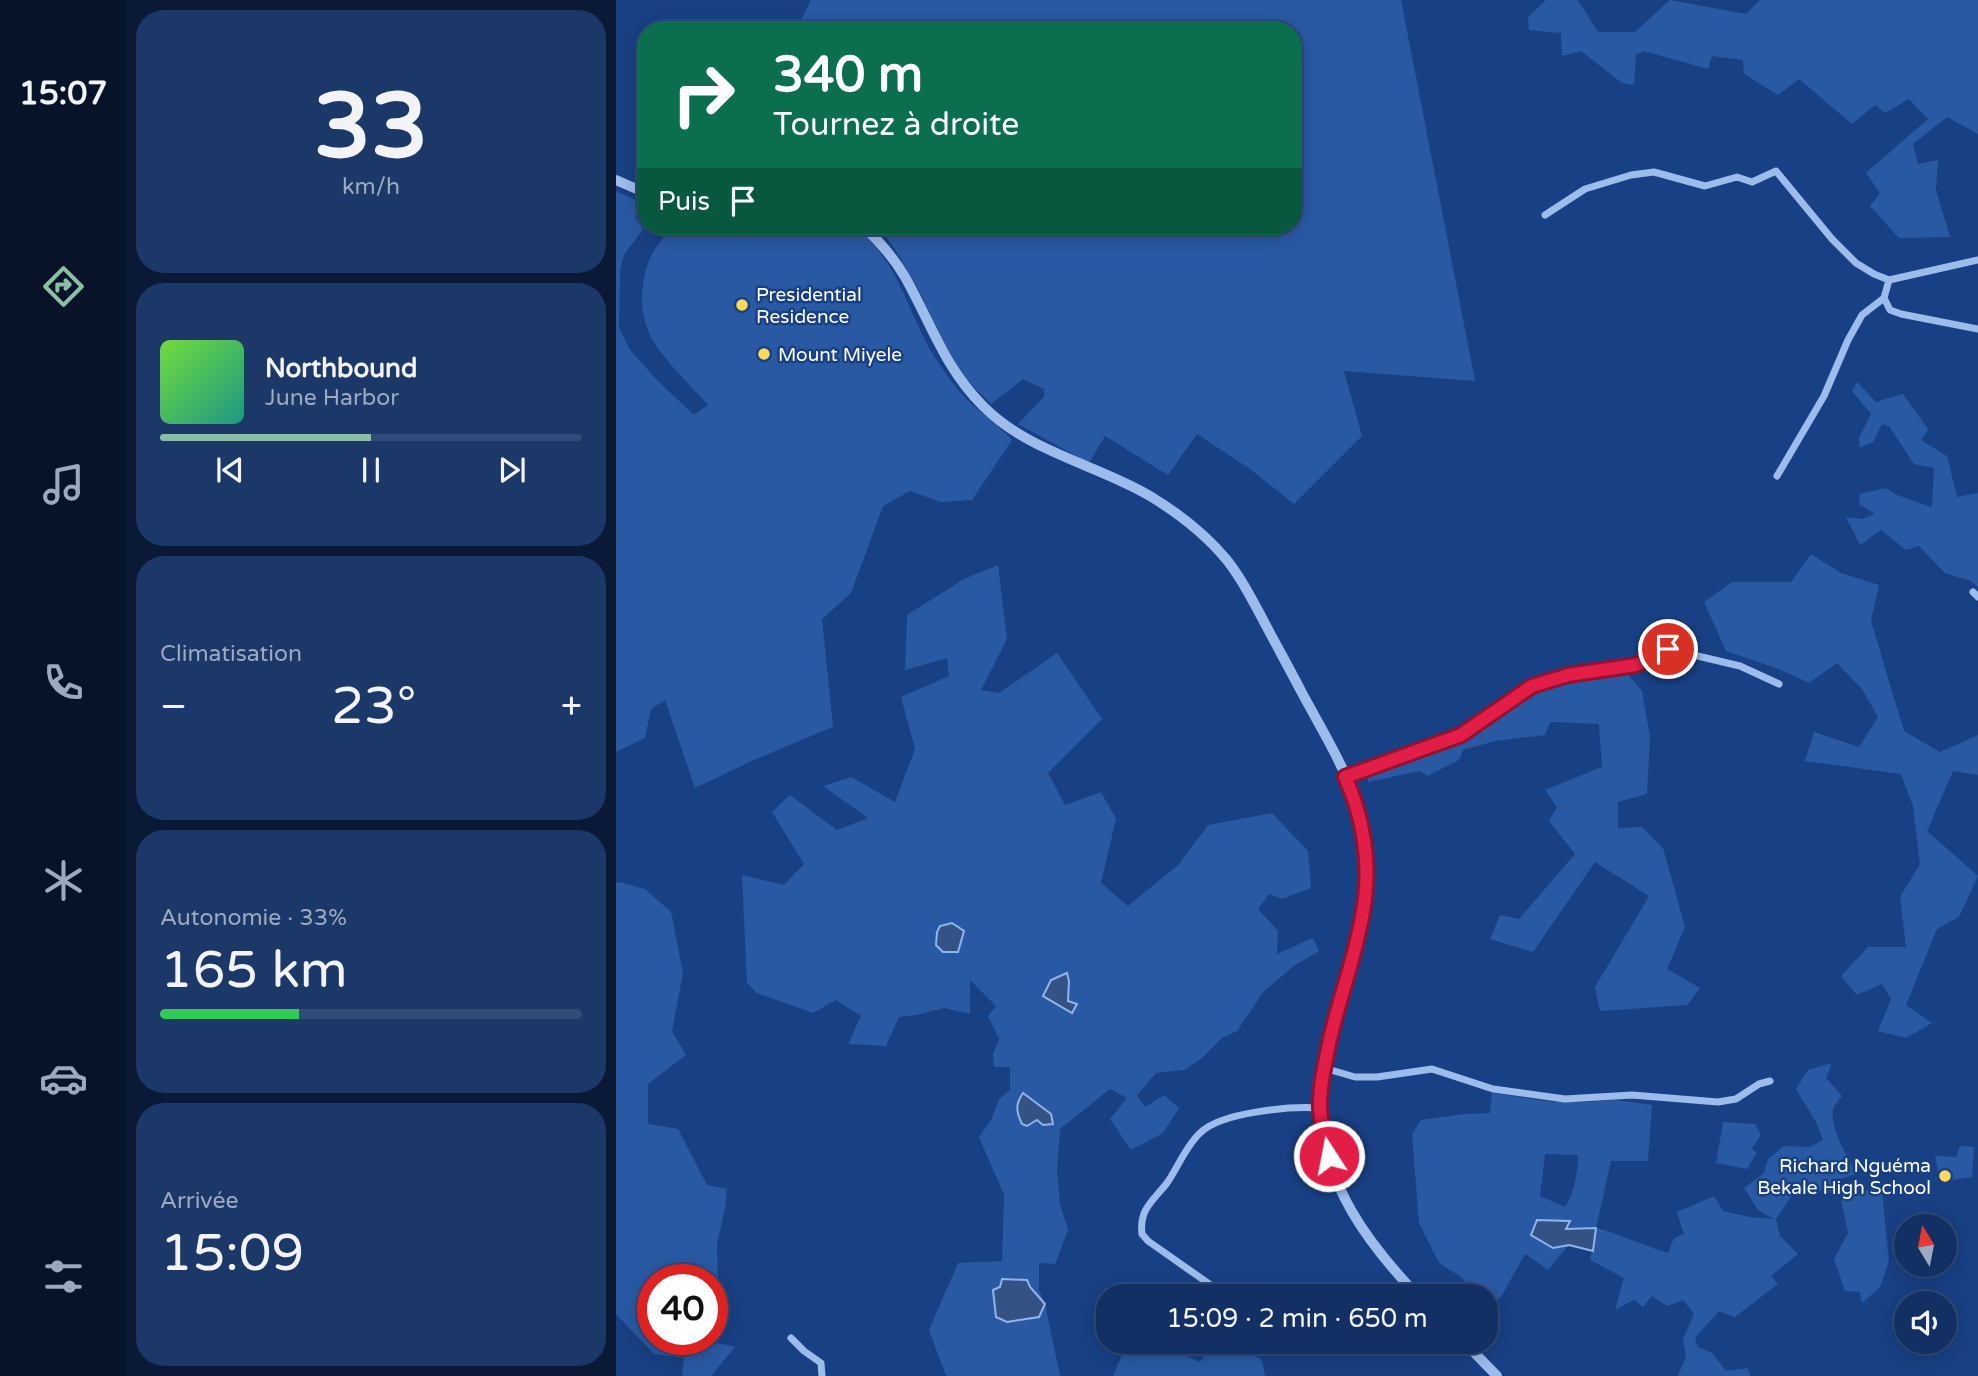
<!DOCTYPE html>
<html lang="fr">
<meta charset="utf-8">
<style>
body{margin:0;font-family:"Varela Round",sans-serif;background:#1b3869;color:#f1f3f6;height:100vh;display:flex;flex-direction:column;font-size:26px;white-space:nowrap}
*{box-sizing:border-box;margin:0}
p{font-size:23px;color:#9ca9be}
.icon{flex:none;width:38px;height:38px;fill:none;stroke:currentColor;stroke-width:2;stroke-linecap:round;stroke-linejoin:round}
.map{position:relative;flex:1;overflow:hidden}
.panel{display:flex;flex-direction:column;gap:10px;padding:10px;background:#0a1a36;width:490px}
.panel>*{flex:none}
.hud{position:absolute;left:21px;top:21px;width:665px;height:214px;border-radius:28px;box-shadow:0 4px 18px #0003,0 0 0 2px #314b78;background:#0b6e4f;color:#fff;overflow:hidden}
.needle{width:46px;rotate:350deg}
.tools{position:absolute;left:1278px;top:1214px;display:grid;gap:14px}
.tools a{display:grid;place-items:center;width:63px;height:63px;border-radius:50%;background:#123063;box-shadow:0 4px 18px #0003,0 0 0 2px #314b78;font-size:35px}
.speed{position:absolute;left:21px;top:1264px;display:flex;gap:14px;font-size:35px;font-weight:700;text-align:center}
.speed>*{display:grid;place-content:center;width:91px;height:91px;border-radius:50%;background:#123063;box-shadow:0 4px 18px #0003,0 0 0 2px #314b78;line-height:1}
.speed .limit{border:10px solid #d22;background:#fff;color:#111}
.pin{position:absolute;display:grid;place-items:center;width:60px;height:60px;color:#fff;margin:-30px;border:4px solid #fff;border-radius:50%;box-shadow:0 2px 7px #0007}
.me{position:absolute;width:77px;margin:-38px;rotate:349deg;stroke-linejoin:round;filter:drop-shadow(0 0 5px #0008)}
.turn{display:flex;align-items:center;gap:24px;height:147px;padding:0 21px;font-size:32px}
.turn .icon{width:91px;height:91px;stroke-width:2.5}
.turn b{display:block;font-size:49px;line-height:60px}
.then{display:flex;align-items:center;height:66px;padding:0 21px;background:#0003;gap:14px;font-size:26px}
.big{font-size:52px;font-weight:600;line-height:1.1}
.panel .widget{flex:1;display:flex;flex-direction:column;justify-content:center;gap:10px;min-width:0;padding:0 24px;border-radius:28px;background:#1b3869}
.panel .dial{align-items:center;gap:0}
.dial b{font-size:91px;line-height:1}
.song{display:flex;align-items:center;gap:21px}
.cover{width:84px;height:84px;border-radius:10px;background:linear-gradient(135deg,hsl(100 70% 55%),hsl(170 70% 35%))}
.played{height:7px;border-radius:4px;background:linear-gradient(90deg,#8abfa5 50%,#314b78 50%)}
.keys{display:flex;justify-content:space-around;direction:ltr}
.heat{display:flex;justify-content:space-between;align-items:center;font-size:38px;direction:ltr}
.charge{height:10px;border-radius:5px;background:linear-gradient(90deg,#34c759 33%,#314b78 0)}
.trip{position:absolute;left:480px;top:1284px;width:402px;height:70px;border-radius:28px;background:#123063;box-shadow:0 4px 18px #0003,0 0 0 2px #314b78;font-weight:600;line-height:70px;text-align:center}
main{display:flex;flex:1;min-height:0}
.menu{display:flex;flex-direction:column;width:126px;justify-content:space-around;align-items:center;background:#071328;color:#9ca9be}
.menu .icon{width:49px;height:49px}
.menu .active{color:#8abfa5}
.menu b{font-size:32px;color:#f1f3f6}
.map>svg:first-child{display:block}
.green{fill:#2a59a3;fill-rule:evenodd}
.water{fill:#345284;stroke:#8fb5ef;stroke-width:2}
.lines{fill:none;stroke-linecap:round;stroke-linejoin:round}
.minor{stroke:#9cbcec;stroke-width:7}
.tertiary{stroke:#9cbcec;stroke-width:10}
.route-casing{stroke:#92132f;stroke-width:18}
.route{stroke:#e11d48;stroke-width:12}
.poi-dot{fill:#ffd958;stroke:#184084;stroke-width:2.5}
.labels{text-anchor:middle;stroke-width:5;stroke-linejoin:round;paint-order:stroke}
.poi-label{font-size:19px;fill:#fff;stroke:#184084;text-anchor:start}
</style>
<main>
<nav class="menu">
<b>15:07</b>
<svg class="icon active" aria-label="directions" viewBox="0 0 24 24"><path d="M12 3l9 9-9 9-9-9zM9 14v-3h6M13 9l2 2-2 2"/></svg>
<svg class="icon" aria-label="music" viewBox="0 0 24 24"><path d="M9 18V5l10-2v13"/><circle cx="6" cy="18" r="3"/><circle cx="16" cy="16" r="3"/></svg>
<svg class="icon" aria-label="phone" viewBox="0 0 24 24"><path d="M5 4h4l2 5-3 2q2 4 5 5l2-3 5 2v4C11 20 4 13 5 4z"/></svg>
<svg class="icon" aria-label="climate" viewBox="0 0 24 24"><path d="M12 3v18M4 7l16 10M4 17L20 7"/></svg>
<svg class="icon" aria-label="car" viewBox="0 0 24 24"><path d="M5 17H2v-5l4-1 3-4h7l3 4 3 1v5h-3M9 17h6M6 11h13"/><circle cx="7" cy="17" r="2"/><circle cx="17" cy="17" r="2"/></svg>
<svg class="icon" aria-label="filters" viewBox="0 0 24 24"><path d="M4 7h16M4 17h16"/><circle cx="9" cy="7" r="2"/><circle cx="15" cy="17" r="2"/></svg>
</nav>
<section class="panel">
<div class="widget dial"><b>33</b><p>km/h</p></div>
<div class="widget">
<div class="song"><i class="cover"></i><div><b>Northbound</b><p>June Harbor</p></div></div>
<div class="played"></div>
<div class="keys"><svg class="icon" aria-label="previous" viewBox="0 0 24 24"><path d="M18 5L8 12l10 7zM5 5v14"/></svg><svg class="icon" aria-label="pause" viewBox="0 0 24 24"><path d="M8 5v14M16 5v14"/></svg><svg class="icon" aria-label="next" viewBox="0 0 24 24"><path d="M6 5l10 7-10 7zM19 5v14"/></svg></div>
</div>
<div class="widget"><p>Climatisation</p>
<div class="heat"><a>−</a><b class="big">23°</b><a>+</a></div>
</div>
<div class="widget"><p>Autonomie · 33%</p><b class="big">165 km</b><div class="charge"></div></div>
<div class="widget"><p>Arrivée</p><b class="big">15:09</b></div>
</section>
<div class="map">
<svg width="1362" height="1376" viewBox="0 0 1362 1376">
<rect width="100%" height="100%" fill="#184084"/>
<path class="green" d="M195,0H785L859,381L728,371L746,436L678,504L634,469L581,434L552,475L489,436L473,463L402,424L428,397V389L407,379L375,404L351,380L325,340L306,296L282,254L263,226H677V30H180Z
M930,0H962L982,32H1019L1054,0L1130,14L1144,0H1362V134L1331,117L1297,144L1302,164L1322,160L1320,190L1334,237L1283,238L1254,206L1264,193L1250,173L1312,119L1293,99L1269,113L1259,105L1236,124L1183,79L1162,95L1128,74L1127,60L1096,56L1092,69L1028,51L1020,55L1018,85L1006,83L965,51L946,56L945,33L913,30L912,17Z
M0,191L28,204L19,216L27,229L8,255L4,271L3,328L14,350L42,381L78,415L92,405C74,385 54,366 39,344C22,319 23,282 35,256C40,245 50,235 58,226H236C275,251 288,298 308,338C315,353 333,379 344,392C359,410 380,422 396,440L356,500L325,502L294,491L267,506L235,593L206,619L217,727L140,759L79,788L49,700L35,709L29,738L0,752Z
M1241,382L1260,402L1287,394L1312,429L1305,440L1331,456L1341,497L1362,493V587L1355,581L1329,573L1303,546L1290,550L1265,530L1244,545L1230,517L1246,519L1259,514L1243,504L1244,494L1270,488L1281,495L1316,507L1318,468L1298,464L1273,426L1266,424L1257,442L1244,448L1243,438L1255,414L1236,391Z
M1195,554L1225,573L1263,585L1255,621L1288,731L1324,752L1362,735V775L1337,771L1311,831L1362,876L1343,917L1321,929L1290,1005L1316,1023L1290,1038L1262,1031L1275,999L1266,984L1241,995L1225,976L1252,947H1290L1284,897L1304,864L1297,806L1285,774L1189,761L1198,732L1243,747L1262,717L1246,689L1221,663L1193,683L1168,671L1110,651L1088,602L1116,582H1175Z
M382,565L391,639L365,690L383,693L441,653L486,719L432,773L449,805L485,792L500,819L485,883L512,906L562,865L592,825L656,813L692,851L695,888L666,899L653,894L642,909L662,931L661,954L697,938L703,951L679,965L648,991L621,1031L606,1038L586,1058L568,1070L540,1073L521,1095L529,1107L548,1095L563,1108L547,1133L515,1150L494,1119L511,1098L494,1089L444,1129L441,1170L444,1204L452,1230L439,1264L423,1263V1290L429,1304L444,1376H330L313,1330L342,1263L386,1261L388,1195L363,1137L374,1122L383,1099L394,1090V1067H378L377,1054L383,1039L372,1016L380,1006L354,980V1014L328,1008L300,1015L283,1017L270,1046L232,1044L245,1016L220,1000L197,1013L141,993L131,983L126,875L168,885L188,864L156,812L174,795L221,830L252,818L207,786L235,777L279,802L299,749L285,697L333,676L331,658L289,670L291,615L348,579Z
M1009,671L1026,691L1034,737L1031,794L1002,802V828L1026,827L1047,848L1069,927L1051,969L1084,988L1071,1005L984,1011L979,987L1033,896L979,862L917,952L874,939L884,915L903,919L959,854L933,821L941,807L929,790L986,767L983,724L934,722L929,735L879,741L847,750L843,760L811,776L804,771L752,782V774L846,738L918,690L955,679Z
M3,882L29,889L55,912L67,973L56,1031L70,1055L32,1084V1124L62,1129L91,1185L111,1189L109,1208L101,1244L102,1281L96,1290V1279H37V1339H85L119,1347L95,1376H66L68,1358L38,1354L0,1314V883Z
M1216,1063L1210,1078L1226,1096C1223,1100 1218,1105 1217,1110C1214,1130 1232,1156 1240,1174L1219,1181L1224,1195L1261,1189L1266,1192L1273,1261L1264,1287L1246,1303L1244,1292L1229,1291L1218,1259L1232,1233L1224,1195L1182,1186L1160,1219L1164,1236L1182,1254L1155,1276L1162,1284L1119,1317L1103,1311L1079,1338L1082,1347L1096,1353L1110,1371L1132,1368L1134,1376H1062L1070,1356L1067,1339L1078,1314L1067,1300L1051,1306L1036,1296L1027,1307L1018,1300L999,1310L1008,1278L974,1260L980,1229H949L953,1222L921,1221L915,1235L937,1248L953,1245L932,1270L909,1254L885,1297L871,1306L870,1297H863L845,1277L823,1263L803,1223L796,1134L805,1120L848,1114L874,1113L876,1093L937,1102H969L1000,1100L1036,1105L1032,1161H995L980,1228C1005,1234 1028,1246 1052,1253L1058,1238L1068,1234L1061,1212L1098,1196L1107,1211L1134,1217L1158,1219L1142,1210L1128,1188L1148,1173L1152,1159L1168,1146L1194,1147L1207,1140L1200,1122L1180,1089L1192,1070ZM929,1154L962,1155C962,1171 958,1194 949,1207L924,1196Z
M1107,1122L1139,1124L1145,1135L1136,1148L1141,1153L1131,1169L1100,1163Z
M1344,1146L1358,1147L1356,1177L1324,1182L1319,1156L1340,1157Z
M598,1342H615L646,1360L649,1376H497L506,1355L533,1352L541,1343L584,1362Z"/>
<path class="water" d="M336,923L348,931L342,952H327L320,945L321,932L324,926Z
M451,973L453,981L452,1001L461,1004L456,1013L427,996L435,980Z
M407,1093L435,1114L437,1124L427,1125L421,1120L411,1126L406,1124C400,1111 399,1105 407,1093Z
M921,1220L954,1221L950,1229L980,1228L977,1251L953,1245L937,1248L915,1235Z
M386,1279L411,1280L414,1287L429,1304L423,1317L391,1322L380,1317L377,1290L384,1287Z"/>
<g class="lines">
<path class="minor" d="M929,215L969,189L1015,175L1038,172L1089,186L1121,177L1136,182L1160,171L1216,239L1240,263L1258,274L1273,280L1362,260
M1273,280L1268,298L1274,310L1285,314L1362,329
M1161,476L1208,396L1232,340L1246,315L1268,298
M1357,592L1362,597
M729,777L845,735L916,686L952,675L1020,665L1052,649L1124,666L1163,684
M708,1068L739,1077H761L816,1069L877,1089L949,1099L1016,1095L1102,1102L1120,1099L1143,1084L1154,1081
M619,1297L599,1288L532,1241L526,1234C523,1209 537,1201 551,1183C562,1167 570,1146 584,1133C605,1112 675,1106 704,1108
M175,1338L188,1351L205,1363L206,1376"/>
<path class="tertiary" d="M0,180L30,193
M247,226C263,241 278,258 289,277C315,323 328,367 367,406C412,452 480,464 534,496C562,513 590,535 610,559C625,577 634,596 645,616C658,641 672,666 685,691C703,725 730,768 740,804C758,865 747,920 729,979C719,1015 702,1072 704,1108C708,1185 752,1244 803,1297
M848,1342L881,1376"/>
</g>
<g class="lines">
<g class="route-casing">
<path id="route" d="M713,1156C709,1140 705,1124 704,1108C703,1085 710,1061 714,1039C725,992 743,946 749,898C754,858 746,813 729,777L845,735L916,686L952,675L1020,665L1052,649"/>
</g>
<use href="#route" class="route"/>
</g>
<g class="poi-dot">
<circle cx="126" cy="305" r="7"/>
<circle cx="148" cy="354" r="7"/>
<circle cx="1329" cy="1176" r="7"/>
</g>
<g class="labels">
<g class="poi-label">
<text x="140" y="301">Presidential<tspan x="140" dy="22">Residence</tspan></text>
<text x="162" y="361">Mount Miyele</text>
<text x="1315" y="1172" text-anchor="end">Richard Nguéma<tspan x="1315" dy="22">Bekale High School</tspan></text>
</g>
</g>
</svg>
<div class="tools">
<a><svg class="needle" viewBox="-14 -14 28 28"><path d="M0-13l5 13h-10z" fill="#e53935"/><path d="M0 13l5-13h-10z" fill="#9ca9be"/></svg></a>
<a><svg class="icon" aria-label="sound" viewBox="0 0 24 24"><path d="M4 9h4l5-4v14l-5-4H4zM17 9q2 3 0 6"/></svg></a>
</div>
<div class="speed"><div class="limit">40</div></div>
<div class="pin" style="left:1052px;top:649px;background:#d93025"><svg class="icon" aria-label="arrive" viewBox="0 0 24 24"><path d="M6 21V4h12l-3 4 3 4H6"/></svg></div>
<svg class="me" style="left:713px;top:1156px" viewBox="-20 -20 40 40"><circle r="17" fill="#e11d48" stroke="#fff" stroke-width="3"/><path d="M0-11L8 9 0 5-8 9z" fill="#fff"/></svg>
<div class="trip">15:09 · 2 min · 650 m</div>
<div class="hud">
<div class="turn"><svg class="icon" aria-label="right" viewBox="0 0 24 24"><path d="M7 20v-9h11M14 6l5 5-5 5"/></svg><div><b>340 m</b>Tournez à droite</div></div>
<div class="then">Puis<svg class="icon" aria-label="arrive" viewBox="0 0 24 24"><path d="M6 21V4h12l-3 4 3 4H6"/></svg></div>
</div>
</div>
</main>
